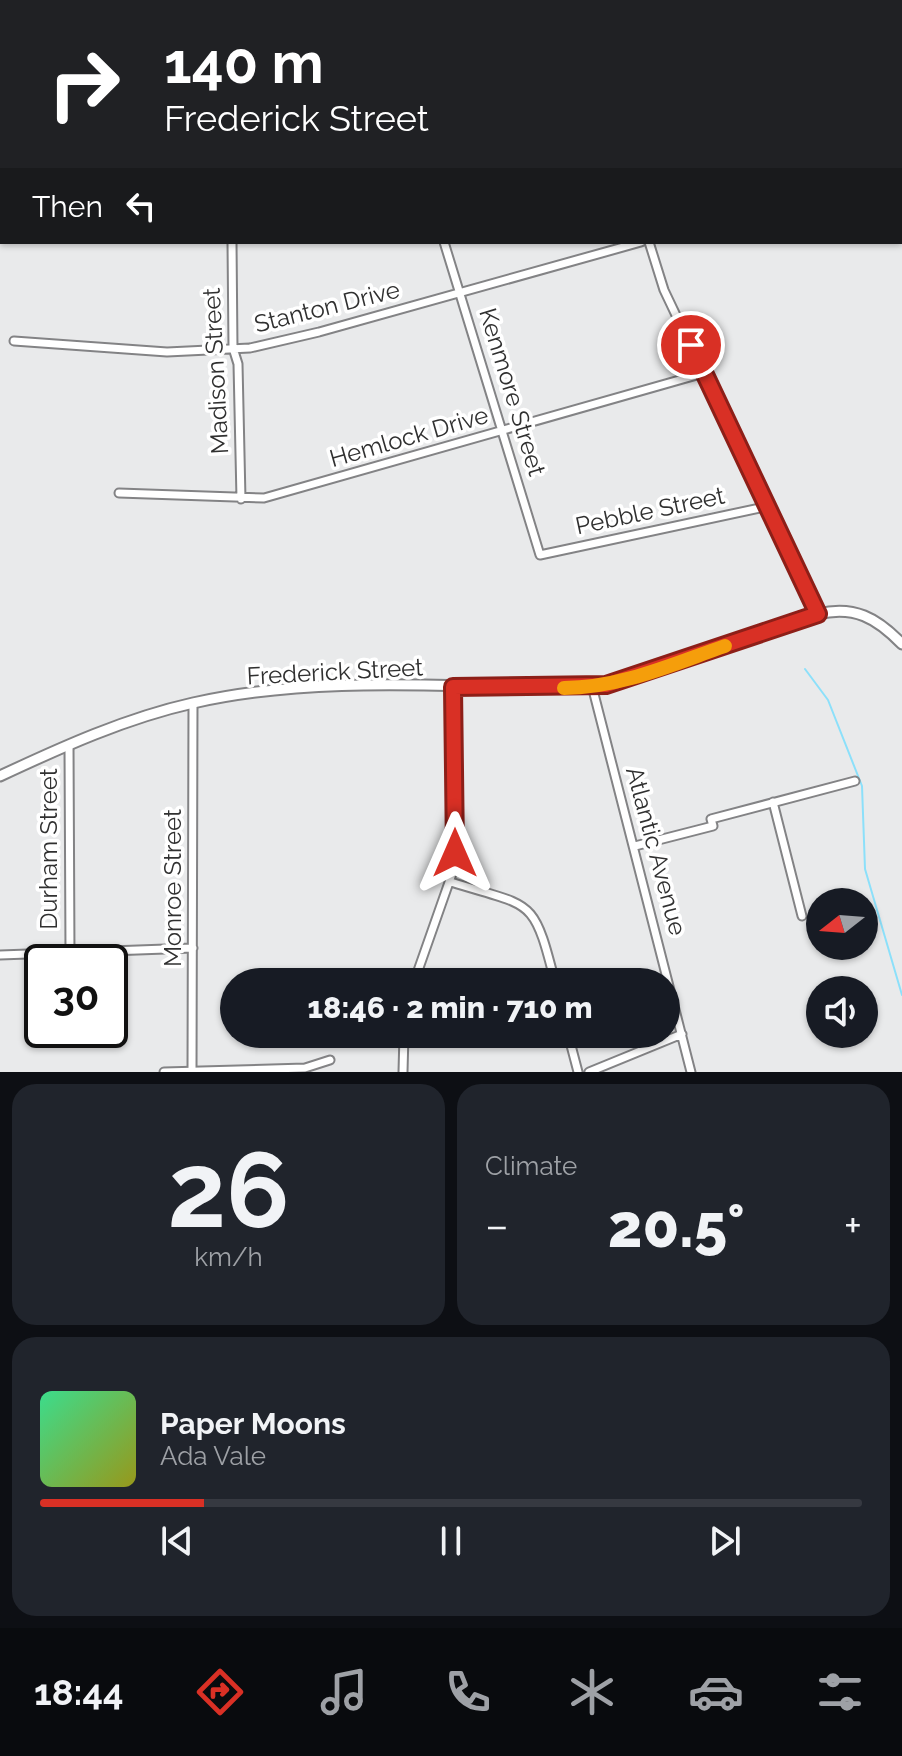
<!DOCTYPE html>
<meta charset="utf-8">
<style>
body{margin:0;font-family:Raleway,sans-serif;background:#20242c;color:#f1f3f6;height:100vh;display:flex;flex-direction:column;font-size:30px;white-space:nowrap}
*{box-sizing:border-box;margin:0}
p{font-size:26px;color:#9ea1a6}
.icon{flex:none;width:44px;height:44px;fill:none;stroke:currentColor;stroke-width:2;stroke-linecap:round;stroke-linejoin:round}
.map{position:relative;height:1072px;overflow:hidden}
.details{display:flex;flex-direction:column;gap:12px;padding:12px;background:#0d0f14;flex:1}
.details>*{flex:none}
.top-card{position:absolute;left:0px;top:0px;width:902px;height:244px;box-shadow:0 2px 6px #0004;background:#202124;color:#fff;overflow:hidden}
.needle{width:52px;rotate:253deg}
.buttons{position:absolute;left:806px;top:888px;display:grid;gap:16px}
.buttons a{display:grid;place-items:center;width:72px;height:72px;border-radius:50%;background:#171b24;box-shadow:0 2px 6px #0004;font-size:40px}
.speed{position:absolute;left:24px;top:944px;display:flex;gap:16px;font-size:40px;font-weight:700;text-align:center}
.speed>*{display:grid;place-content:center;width:104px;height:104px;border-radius:50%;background:#171b24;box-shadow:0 2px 6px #0004;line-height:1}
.speed .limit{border:4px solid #111;border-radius:12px;background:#fff;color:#111}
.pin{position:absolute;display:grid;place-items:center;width:68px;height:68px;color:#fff;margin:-34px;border:4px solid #fff;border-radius:50%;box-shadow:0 2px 8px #0007}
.me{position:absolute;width:88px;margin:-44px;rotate:0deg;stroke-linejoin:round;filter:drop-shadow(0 0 6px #0008)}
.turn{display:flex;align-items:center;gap:28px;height:168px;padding:0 32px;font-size:36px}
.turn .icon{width:104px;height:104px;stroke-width:2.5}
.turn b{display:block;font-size:56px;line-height:68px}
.then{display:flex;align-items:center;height:76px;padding:0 32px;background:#0003;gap:16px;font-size:30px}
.big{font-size:60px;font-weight:800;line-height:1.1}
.details .card{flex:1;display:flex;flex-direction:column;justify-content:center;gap:12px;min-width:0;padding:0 28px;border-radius:24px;background:#20242c}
.details .dial{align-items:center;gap:0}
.dial b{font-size:104px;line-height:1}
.song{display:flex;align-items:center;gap:24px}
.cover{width:96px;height:96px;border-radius:12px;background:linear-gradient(135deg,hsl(150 70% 55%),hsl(60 70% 35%))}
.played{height:8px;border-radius:4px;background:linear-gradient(90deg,#d93025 20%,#363941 20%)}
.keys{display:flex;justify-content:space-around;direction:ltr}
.heat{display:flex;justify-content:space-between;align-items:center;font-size:44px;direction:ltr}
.details .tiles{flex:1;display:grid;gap:12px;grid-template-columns:1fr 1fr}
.card:last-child{grid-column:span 2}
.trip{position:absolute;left:220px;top:968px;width:460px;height:80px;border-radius:40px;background:#171b24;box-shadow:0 2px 6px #0004;font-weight:800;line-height:80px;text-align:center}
.dock{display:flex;height:128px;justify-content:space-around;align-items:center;background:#090b0e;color:#9ea1a6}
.dock .icon{width:56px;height:56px}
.dock .active{color:#d93025}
.dock b{font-size:36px;color:#f1f3f6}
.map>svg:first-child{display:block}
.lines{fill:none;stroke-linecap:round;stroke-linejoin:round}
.stream{stroke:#8ce0fa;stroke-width:2}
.minor-casing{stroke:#838385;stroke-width:11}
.tertiary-casing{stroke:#838385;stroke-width:13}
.secondary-casing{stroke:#838385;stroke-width:14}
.primary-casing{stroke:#737db2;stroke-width:15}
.minor{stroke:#fff;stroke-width:7}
.tertiary{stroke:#fff;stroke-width:9}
.secondary{stroke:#e0e4fd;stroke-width:10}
.primary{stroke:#c1cafb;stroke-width:11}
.route-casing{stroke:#8d1f18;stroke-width:20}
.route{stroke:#d93025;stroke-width:14}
.slow{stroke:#f59e0b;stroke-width:14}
.labels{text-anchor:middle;stroke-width:7;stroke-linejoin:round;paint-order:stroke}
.street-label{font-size:24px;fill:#303030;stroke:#fff}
</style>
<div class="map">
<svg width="902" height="1072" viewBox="0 0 902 1072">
<rect width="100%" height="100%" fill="#e9eaeb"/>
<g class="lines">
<path class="stream" d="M805,669L828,700L862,786L865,869L902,995"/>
<g class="minor-casing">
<path id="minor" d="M287,0L288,2
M432,2L435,0
M893,2L896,0
M0,61H2
M900,156L902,155
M232,242L233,348L238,364L241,499
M444,242L540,555L769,506
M649,242L664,290L818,614
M14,341L167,352L250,348L319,332L641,242
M119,493L264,498L704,373
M592,686L691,1072
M69,745L70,953
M773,802L802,916
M635,846L713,826L711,819L855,781
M451,882C533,908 533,895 555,982
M0,955L193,948
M414,982L453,871V687
M568,1034L578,1072
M164,1072L305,1068L330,1060
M192,1072L193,703
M403,1072L404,1034
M589,1072L682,1034"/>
</g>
<g class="tertiary-casing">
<path id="tertiary" d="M0,776C62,747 126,718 193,703C316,675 449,687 574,688L606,685L818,614C854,605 877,618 902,644"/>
</g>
<g class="secondary-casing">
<path id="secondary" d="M695,0V2"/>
</g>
<g class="primary-casing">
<path id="primary" d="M900,208L902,211
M0,209H2"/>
</g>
<use href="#minor" class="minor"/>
<use href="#tertiary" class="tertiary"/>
<use href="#secondary" class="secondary"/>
<use href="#primary" class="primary"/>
</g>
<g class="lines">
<g class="route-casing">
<path id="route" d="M455,853L453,687L606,685L818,614L691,345"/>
</g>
<use href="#route" class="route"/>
<path class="slow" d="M564,688C620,688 673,664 725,646"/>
</g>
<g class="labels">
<g class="street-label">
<text transform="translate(327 307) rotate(-14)" y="8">Stanton Drive</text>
<text transform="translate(216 371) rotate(-93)" y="8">Madison Street</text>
<text transform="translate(512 392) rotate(73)" y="8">Kenmore Street</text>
<text transform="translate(409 437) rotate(-16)" y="8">Hemlock Drive</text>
<text transform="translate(650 511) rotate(-12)" y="8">Pebble Street</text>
<text transform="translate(335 672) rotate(-3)" y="8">Frederick Street</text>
<text transform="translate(49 849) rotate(-90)" y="8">Durham Street</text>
<text transform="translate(656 851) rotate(75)" y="8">Atlantic Avenue</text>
<text transform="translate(173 888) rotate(-90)" y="8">Monroe Street</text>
</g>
</g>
</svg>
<div class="buttons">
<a><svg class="needle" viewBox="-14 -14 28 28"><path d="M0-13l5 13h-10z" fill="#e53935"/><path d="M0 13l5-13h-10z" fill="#9ea1a6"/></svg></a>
<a><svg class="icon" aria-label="sound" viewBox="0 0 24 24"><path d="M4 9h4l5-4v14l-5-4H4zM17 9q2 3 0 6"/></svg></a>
</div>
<div class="speed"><div class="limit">30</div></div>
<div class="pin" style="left:691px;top:345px;background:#d93025"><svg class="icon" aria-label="arrive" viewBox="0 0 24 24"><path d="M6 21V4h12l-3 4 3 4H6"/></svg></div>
<svg class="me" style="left:455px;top:853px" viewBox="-20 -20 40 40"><path d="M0-17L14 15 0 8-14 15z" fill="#d93025" stroke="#fff" stroke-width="4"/></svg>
<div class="trip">18:46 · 2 min · 710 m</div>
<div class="top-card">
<div class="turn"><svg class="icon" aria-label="right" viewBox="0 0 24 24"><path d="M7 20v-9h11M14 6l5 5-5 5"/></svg><div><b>140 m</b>Frederick Street</div></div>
<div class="then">Then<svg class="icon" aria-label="left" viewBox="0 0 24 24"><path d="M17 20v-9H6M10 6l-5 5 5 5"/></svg></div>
</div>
</div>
<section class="details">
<div class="tiles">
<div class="card dial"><b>26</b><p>km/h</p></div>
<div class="card"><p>Climate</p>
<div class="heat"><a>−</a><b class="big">20.5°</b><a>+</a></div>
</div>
<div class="card">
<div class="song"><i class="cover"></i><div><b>Paper Moons</b><p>Ada Vale</p></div></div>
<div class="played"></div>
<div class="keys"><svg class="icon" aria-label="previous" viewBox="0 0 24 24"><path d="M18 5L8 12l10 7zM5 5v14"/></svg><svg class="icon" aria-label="pause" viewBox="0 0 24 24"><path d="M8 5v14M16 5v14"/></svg><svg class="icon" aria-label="next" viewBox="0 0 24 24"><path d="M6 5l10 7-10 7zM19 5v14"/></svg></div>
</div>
</div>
</section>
<nav class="dock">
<b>18:44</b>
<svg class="icon active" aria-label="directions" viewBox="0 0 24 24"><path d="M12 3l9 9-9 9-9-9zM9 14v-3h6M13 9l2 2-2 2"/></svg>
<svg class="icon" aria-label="music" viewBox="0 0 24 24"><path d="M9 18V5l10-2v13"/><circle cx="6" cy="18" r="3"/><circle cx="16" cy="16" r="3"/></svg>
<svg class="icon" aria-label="phone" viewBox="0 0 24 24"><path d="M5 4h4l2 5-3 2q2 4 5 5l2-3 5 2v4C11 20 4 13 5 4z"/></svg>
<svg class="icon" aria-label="climate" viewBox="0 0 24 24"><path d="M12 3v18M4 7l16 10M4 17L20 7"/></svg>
<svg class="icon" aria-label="car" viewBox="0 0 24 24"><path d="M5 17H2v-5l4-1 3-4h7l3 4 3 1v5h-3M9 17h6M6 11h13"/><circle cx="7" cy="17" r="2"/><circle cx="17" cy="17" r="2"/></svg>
<svg class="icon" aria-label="filters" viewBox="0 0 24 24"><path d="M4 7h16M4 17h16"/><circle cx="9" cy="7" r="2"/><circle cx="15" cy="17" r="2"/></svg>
</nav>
